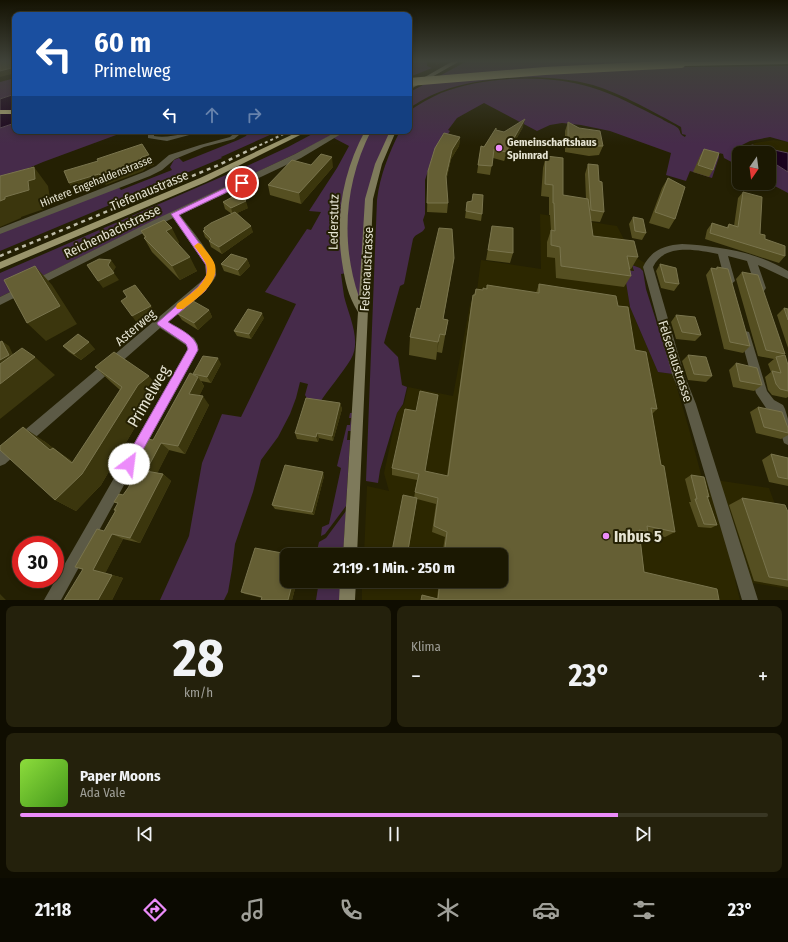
<!DOCTYPE html>
<html lang="de">
<meta charset="utf-8">
<style>
body{margin:0;font-family:"Fira Sans Condensed",sans-serif;background:#24210c;color:#f1f3f6;height:100vh;display:flex;flex-direction:column;font-size:15px;white-space:nowrap}
*{box-sizing:border-box;margin:0}
p{font-size:13px;color:#a0a099}
.icon{flex:none;width:22px;height:22px;fill:none;stroke:currentColor;stroke-width:2;stroke-linecap:round;stroke-linejoin:round}
.map{position:relative;height:600px;overflow:hidden}
.panel{display:flex;flex-direction:column;gap:6px;padding:6px;background:#0f0d01;flex:1}
.panel>*{flex:none}
.top-card{position:absolute;left:12px;top:12px;width:400px;height:122px;border-radius:8px;box-shadow:0 2px 6px #0003,0 0 0 1px #393724;background:#1a4fa0;color:#fff;overflow:hidden}
.needle{width:26px;rotate:194deg}
.fabs{position:absolute;left:732px;top:146px;display:grid;gap:8px}
.fabs a{display:grid;place-items:center;width:44px;height:44px;border-radius:8px;background:#1b1802;box-shadow:0 2px 6px #0003,0 0 0 1px #393724;font-size:20px}
.speed{position:absolute;left:12px;top:536px;display:flex;gap:8px;font-size:20px;font-weight:700;text-align:center}
.speed>*{display:grid;place-content:center;width:52px;height:52px;border-radius:50%;background:#1b1802;box-shadow:0 2px 6px #0003,0 0 0 1px #393724;line-height:1}
.speed .limit{border:6px solid #d22;background:#fff;color:#111}
.pin{position:absolute;display:grid;place-items:center;width:34px;height:34px;color:#fff;margin:-17px;border:2px solid #fff;border-radius:50%;box-shadow:0 1px 4px #0007}
.me{position:absolute;width:44px;margin:-22px;rotate:30deg;stroke-linejoin:round;filter:drop-shadow(0 0 3px #0008)}
.turn{display:flex;align-items:center;gap:14px;height:84px;padding:0 16px;font-size:18px}
.turn .icon{width:52px;height:52px;stroke-width:2.5}
.turn b{display:block;font-size:28px;line-height:34px}
.lanes{display:flex;align-items:center;height:38px;padding:0 16px;background:#0003;justify-content:center;gap:20px;direction:ltr}
.lanes .off{opacity:.35}
.big{font-size:30px;font-weight:700;line-height:1.1}
.panel .widget{flex:1;display:flex;flex-direction:column;justify-content:center;gap:6px;min-width:0;padding:0 14px;border-radius:8px;background:#24210c}
.panel .dial{align-items:center;gap:0}
.dial b{font-size:52px;line-height:1}
.song{display:flex;align-items:center;gap:12px}
.cover{width:48px;height:48px;border-radius:6px;background:linear-gradient(135deg,hsl(90 70% 55%),hsl(100 70% 35%))}
.played{height:4px;border-radius:2px;background:linear-gradient(90deg,#ec8cfa 80%,#393724 80%)}
.keys{display:flex;justify-content:space-around;direction:ltr}
.heat{display:flex;justify-content:space-between;align-items:center;font-size:22px;direction:ltr}
.panel .tiles{flex:1;display:grid;gap:6px;grid-template-columns:1fr 1fr}
.widget:last-child{grid-column:span 2}
.trip{position:absolute;left:280px;top:548px;width:228px;height:40px;border-radius:8px;background:#1b1802;box-shadow:0 2px 6px #0003,0 0 0 1px #393724;font-weight:700;line-height:40px;text-align:center}
.tabs{display:flex;height:64px;justify-content:space-around;align-items:center;background:#0b0a01;color:#a0a099}
.tabs .icon{width:28px;height:28px}
.tabs .active{color:#ec8cfa}
.tabs b{font-size:18px;color:#f1f3f6}
.map>svg:first-child{display:block}
.built{fill:#2c2700}
.green{fill:#462b4a}
.water{fill:#1c031f;stroke:#594655}
.lines{fill:none;stroke-linecap:round;stroke-linejoin:round}
.street{fill:#5c5a46;fill-rule:evenodd}
.secondary{fill:#7e7a5b;fill-rule:evenodd}
.primary{fill:#99946b;fill-rule:evenodd}
.highway{fill:#b1ab79;fill-rule:evenodd}
.rail-far1{stroke:#bebca8;stroke-width:2;stroke-dasharray:3 3;stroke-linecap:butt}
.rail{stroke:#bebca8;stroke-width:2.5;stroke-dasharray:4 4;stroke-linecap:butt}
.highway-bridge{stroke:#b1ab79;stroke-width:8}
.wall{fill:#554f21}
.shaded-wall{fill:#3b360d}
.building{fill:#655f34;stroke:#79744d}
.route{fill:#ec8cfa;stroke:#995ba2}
.slow{fill:#f59e0b}
.poi-dot{fill:#ec8cfa;stroke:#242003;stroke-width:1.5}
.labels{text-anchor:middle;stroke-width:4;stroke-linejoin:round;paint-order:stroke}
.far-poi-label{font-size:11px;font-weight:bold;fill:#e6e4d3;stroke:#242003;text-anchor:start}
.far-street-label{font-size:11px;fill:#e6e4d3;stroke:#242003}
.street-label{font-size:13px;fill:#e6e4d3;stroke:#242003}
.near-street-label{font-size:16px;fill:#e6e4d3;stroke:#242003}
.near-poi-label{font-size:16px;font-weight:bold;fill:#e6e4d3;stroke:#242003;text-anchor:start}
</style>
<div class="map">
<svg width="788" height="600" viewBox="0 0 788 600">
<rect width="100%" height="100%" fill="#242003"/>
<path class="built" d="M774,140L788,142V172L769,160V153H757L747,148L755,143Z
M540,214L617,226L629,249L637,258L645,263L643,271L640,268L633,265L634,272L624,270L630,307L658,372L673,374L689,429L702,478L769,488L788,539V589L735,580L740,600H362V581H501V555H364L367,486L389,491L384,473L397,413L404,404L408,387L453,396L470,304L477,290L481,260L541,269Z"/>
<path class="green" d="M410,61H427V66L432,68L412,76L409,75Z
M467,61H678L685,67L788,66V142L770,137L750,141L742,145L757,153H739V166L724,158L723,154L719,153V157L712,178L690,171L686,181L666,175L671,153L610,131L581,125L562,123L550,125L537,131L484,103L457,118L448,130L450,131L433,156L425,180V214L423,220L425,228C422,234 416,233 413,239L404,284L400,286L384,343L398,357L402,385L407,387L403,404L397,413L380,470L378,483L366,481L377,200C380,175 389,153 400,131H409V111C419,104 430,98 441,93C484,76 546,74 590,87C615,94 639,108 662,119C666,122 675,125 678,128C682,133 678,133 685,137L686,135L682,134L681,127C656,113 620,93 593,85C548,73 486,75 442,91C430,95 419,102 409,108L410,92Z
M15,78V94L0,99V82Z
M15,123V131H127L43,162L0,180V128Z
M249,131H274L271,132L272,134L221,157L222,158L0,251V231L117,185L121,190L172,170L170,167L174,160L179,158L183,162L238,140L246,136Z
M318,131H393L373,180L363,313L348,273L341,274C342,281 343,289 344,296C348,314 362,340 351,359C342,374 329,388 319,404L309,402L305,395L308,384L300,382L296,398L290,414L278,437L261,460L253,492L235,544L232,569L228,592L224,600H160L189,536L202,463L222,414L241,417L296,304L265,292L307,229L311,230L321,212L309,211L337,168L349,146L330,136L295,154L125,235L0,297V273L249,165L288,147Z
M769,160L788,172V193L769,183Z
M632,265L640,268L643,271L646,289L673,374L658,372L630,307L624,270L634,271Z
M350,413H352L351,431H348L347,440H350L346,506L325,534L321,536L322,527L329,524L341,468L337,466L347,425H350L351,418H349Z
M346,511L343,555H316L319,542L326,538Z
M319,581H341L340,600H316Z"/>
<path class="water" d="M15,94V123L0,128V99Z
M752,145L788,153V172L769,160V153H757L747,148Z"/>
<g class="lines">
<path class="street" d="M148,131H154V136C171,139 187,131 204,131L167,141L148,138Z
M237,131H244L234,139L204,147L175,159L162,170L150,176L0,234V228L144,172L156,166L169,155L200,145L230,137Z
M338,131H346L301,158L180,215C189,227 218,260 216,275C214,286 177,313 168,322L194,338L198,345L197,352L61,600H44L187,351V346L160,328L5,464L0,466V451L204,279L206,275L205,264L173,218L0,305V297L152,221L295,154Z
M682,244C717,246 758,252 788,271V279L758,265L766,288L764,291H758L756,288L747,261L728,256L735,281L730,285L725,281L718,254C697,250 664,243 653,267L684,374L696,404L758,600H742L684,404L672,374L643,267C651,250 665,245 682,244Z
M745,331L749,332L750,335L767,391L774,400L783,405L785,409L788,419V445L784,443L774,413L766,408L756,393L740,335L741,332Z"/>
<path class="secondary" d="M453,61H460L409,90V86Z
M365,131H371C345,182 340,242 359,297L365,199L375,164L390,131H396L382,164L373,199L357,555H343L358,312C348,296 345,281 342,262C335,216 343,172 365,131Z
M340,581H356L355,600H339Z"/>
<path class="primary" d="M300,131H308L206,182L0,269V262L200,178Z"/>
<path class="highway" d="M725,61H788V64L681,66L678,64L681,62Z
M0,110H15V114H0Z"/>
<path class="rail-far1" d="M254,148L290,131"/>
<path class="rail" d="M0,256L221,164L256,147"/>
<path class="highway-bridge" d="M409,82L545,71L681,64"/>
</g>
<path class="wall" d="M568,122L579,128L603,146L599,155L589,156L565,152V131Z
M523,127L504,161L493,158L490,175L477,173L481,146L484,147L496,130L504,132Z
M460,137L459,146L451,159L446,181L448,203L447,213L427,212L428,171Z
M704,149L713,170L709,177L693,172L700,156Z
M546,156L563,195L586,199L585,174L588,164L599,181L604,212L600,222L591,221L593,236L638,257L631,269H629L631,276L624,287L556,278L555,258L547,257V242L551,230L550,215H549V197L541,196L543,168Z
M333,167L301,204L270,195L268,185Z
M668,178L675,219L669,229L649,223L662,188Z
M743,192L760,234L765,239L785,256L779,263L705,239L707,230L712,223L726,228L729,224L734,226L738,198Z
M223,202L248,208L237,213L253,232L222,254L211,247L209,241L205,237L203,231L204,230V228L232,214L225,209Z
M467,202L482,214L481,221L465,218Z
M633,217L646,233L642,240L632,238L629,224Z
M492,226L513,253L510,263L486,260Z
M141,231L179,242L178,243L197,271L180,280L152,252L144,238H145Z
M247,259L250,266L240,276L224,271L221,264Z
M660,264L679,284L674,291L661,288L656,271Z
M717,267L750,346L743,353L724,349L706,275L711,268L716,269Z
M742,272L785,354L783,355L788,365V397L786,398L772,395L768,390L765,377L771,372L768,364L774,359L758,356L736,279Z
M451,277L443,319L448,320L442,353L437,352L436,360L409,355L410,337L420,309Z
M539,284L618,306L635,350L657,409L652,414L661,465L675,532L665,537L646,533L640,536L644,572L719,600H421L422,595L437,599L439,581H501V555H442L445,537L432,532L436,504L417,499L408,553L392,551L414,498L417,480L392,475V468L425,472L447,476L471,305L473,295H474L476,289L483,290L486,289L487,285L536,293Z
M784,308L788,309V348L777,315Z
M209,310L212,317L198,330L182,320L178,314Z
M676,315L701,335L695,341L676,339L671,322Z
M264,318L251,339L237,336L234,331Z
M63,346L95,349L81,360L69,352Z
M688,355L712,376L706,382L688,380L682,361Z
M736,363L762,385L754,391L733,387L729,370Z
M221,364L211,383L201,381L204,386L199,396L209,405L185,454L169,450L157,473L163,474L171,481L140,543L123,539L105,573L123,578L112,600H64L83,570L75,567L104,531L115,511L114,510L118,504L114,502L123,495L128,488L136,473L131,469L153,440L194,375L193,374Z
M95,367L161,391L151,400L101,485L76,511L55,500L44,441L53,448L73,462L120,390L111,382Z
M340,403L342,409L333,441L319,438L318,442L297,439L295,433Z
M758,407L788,428V435L781,439L756,433L750,412Z
M771,454L788,458V486L769,482L762,460Z
M691,475L709,497L707,498L717,525L711,528L698,527L689,502H691L685,479Z
M324,476L314,515L275,509L272,505Z
M742,498L788,512V587L754,581L729,505Z
M297,581L292,600H261L262,598L245,594L241,592Z
M388,581H399L398,584Z"/>
<path class="shaded-wall" d="M436,61H445L436,65Z
M15,67V73L0,77V71Z
M525,119L523,127L504,161L506,152Z
M460,137L459,146L451,159L445,186L446,176L452,150Z
M149,155L154,165L147,167L143,171L106,185L105,184L75,193L69,183L99,174L142,157Z
M332,157L333,167L301,204L299,193Z
M34,167L48,186L50,198L43,200L44,209L21,217V218L0,227V201L28,181Z
M246,201L248,208L233,215L231,208Z
M251,226L253,232L222,254L219,247Z
M172,228L179,242L174,245L166,231Z
M190,257L197,271L180,280L172,266Z
M454,258L451,277L440,337L443,319Z
M247,259L250,266L240,276L238,270Z
M111,260L116,267L113,272L108,265Z
M35,266L52,285L77,324L46,341L27,323Z
M114,273L119,280L103,288L98,281Z
M151,306L156,312L137,323L132,316Z
M209,310L212,317L198,330L194,323Z
M262,313L264,318L251,339L249,334Z
M440,334L437,352L436,360L438,342Z
M2,341L9,346L16,361L35,357L55,375L0,419V360Z
M89,342L95,349L81,360L74,354Z
M218,358L221,364L211,383L207,377Z
M149,376L161,391L151,400L101,485L76,511L55,500L50,450L23,427L44,441L53,448L72,461L85,470L138,385Z
M198,377L204,386L196,403L189,394Z
M203,396L209,405L185,454L178,446Z
M340,403L342,409L333,441L332,436Z
M317,433L319,438L318,442L316,437Z
M161,443L169,450L155,478L146,471Z
M323,472L324,476L314,515L312,512Z
M163,474L171,481L140,543L130,538Z
M112,534L123,539L105,574L93,570Z
M112,575L123,578L112,600H98Z
M293,581H297L292,600H288Z
M0,594L6,600H0Z"/>
<path class="building" d="M0,61H15V67L0,71Z
M525,119L506,152L494,149L492,166L478,165L481,146L484,147L496,128V130L504,132Z
M568,122L579,128L600,131L603,146H593L568,142Z
M444,133L460,137L452,150L446,176L448,203H427L428,171L435,148Z
M142,144L149,155L142,157L138,161L100,175L99,174L69,183L64,171L98,161L97,159Z
M704,149L719,153L713,170L698,165Z
M321,154L332,157L299,193L268,185L292,160L311,165Z
M546,156L563,158V195L588,199L593,236L634,241L638,257L627,256L631,276L561,266L560,247L551,245V230L555,231L554,203H553V185L545,184Z
M588,164L598,165L599,181L602,182L604,212L591,210Z
M34,167L35,179L28,181L29,190L5,197V199L0,201V176Z
M668,178L685,187L675,219L655,212Z
M743,192L762,197L760,234L765,235V239L785,246V256L710,233L712,223L728,228L729,224L738,227Z
M238,194L246,201L231,208L223,202Z
M473,194L483,195L482,214L466,211L467,202L472,201Z
M235,212L251,226L219,247L209,241L211,239L203,231L205,230L204,228L211,223Z
M633,217L643,219L646,233L635,231Z
M164,220L172,228L166,231L190,257L172,266L144,238L146,237L141,231Z
M492,226L513,228V253L488,250Z
M439,228L452,229L454,258L443,319L448,320L445,335L440,334L438,342L410,337L417,308L420,309Z
M231,254L247,259L238,270L221,264Z
M99,259L111,260L108,265L114,273L98,281L87,265Z
M660,264L676,268L679,284L665,282Z
M35,266L60,306L27,323L4,280Z
M717,267L728,269L750,346L730,342L711,268L717,269Z
M742,272L758,275L785,354L766,350Z
M539,284L616,296L618,306L628,307L635,350L646,352L657,409L651,408L661,465L664,466L675,532L647,526L648,532L639,530L644,572L717,589L719,600H421L422,595L438,599L440,581H501V555H444L447,532L434,526L438,498L415,492L419,474L392,468L405,409L416,411L420,391L438,395L425,471L448,476L473,295H475L476,289L483,290V288L487,289V285L539,293Z
M135,285L151,306L132,316L121,301L127,297L123,291Z
M193,301L209,310L194,323L178,314Z
M784,308L788,309V320Z
M248,309L262,313L249,334L234,331Z
M676,315L695,317L701,335L682,332Z
M78,334L89,342L74,354L63,346Z
M2,341L9,355L0,360V342Z
M22,348L35,357L0,384V364Z
M114,352L149,376L138,385L82,474L55,500L0,450V446L23,427L50,450L53,448L72,463L122,387L95,367Z
M688,355L706,357L712,376L694,374Z
M785,355L788,365V391L780,389L776,384L772,371L781,373L776,357Z
M203,356L218,358L207,377L193,374Z
M736,363L757,368L762,385L740,381Z
M190,373L198,377L189,394L203,396L178,446L161,443L146,471L163,474L130,538L112,534L93,570L112,575L98,600H64L83,569L75,567L97,529L104,531L116,510H114L118,503L114,502L119,494L123,495L128,488L138,470L131,469L147,439L153,440Z
M306,398L340,403L332,436L317,433L316,437L295,433Z
M758,407L782,412L788,428V433L764,427Z
M771,454L788,458V479L778,477Z
M285,465L323,472L312,512L272,505Z
M691,475L704,477L709,497L707,496L717,525L704,524L695,499H697Z
M403,495L417,498L408,550L404,549L403,555H383L384,549L392,551Z
M742,498L785,505L788,512V580L769,577Z
M255,548L293,555H287V581H293L288,600H261L262,597L241,592Z"/>
<linearGradient id="sky" x2="0" y2="1"><stop stop-color="#141202"/><stop offset="0.42" stop-color="#3f4239"/><stop offset="1" stop-color="#3f4239" stop-opacity="0"/></linearGradient>
<rect width="788" height="145" fill="url(#sky)"/>
<path class="route" d="M240,181H242L246,183L179,215L213,262L215,275L205,291L168,322C179,329 197,336 198,350L133,468L129,470L125,468L123,464L125,460L188,349L186,344L158,325L157,323L198,287L207,275L206,265L171,214Z"/>
<path class="slow" d="M198,243L201,244C205,250 213,258 215,265C219,284 196,299 183,309H177L176,307L177,304C188,295 212,282 206,264C203,258 198,251 194,246Z"/>
<g class="poi-dot">
<circle cx="499" cy="148" r="4"/>
<circle cx="606" cy="536" r="4"/>
</g>
<g class="labels">
<g class="far-poi-label">
<text x="507" y="146">Gemeinschaftshaus<tspan x="507" dy="13">Spinnrad</tspan></text>
</g>
<g class="far-street-label">
<text transform="translate(96 181) rotate(-22)" y="4">Hintere Engehaldenstrasse</text>
</g>
<g class="street-label">
<text transform="translate(149 190) rotate(-23)" y="5">Tiefenaustrasse</text>
<text transform="translate(333 222) rotate(-89)" y="5">Lederstutz</text>
<text transform="translate(112 231) rotate(-26)" y="5">Reichenbachstrasse</text>
<text transform="translate(366 269) rotate(-87)" y="5">Felsenaustrasse</text>
<text transform="translate(135 327) rotate(-40)" y="5">Asterweg</text>
<text transform="translate(676 361) rotate(72)" y="5">Felsenaustrasse</text>
</g>
<g class="near-street-label">
<text transform="translate(148 396) rotate(-60)" y="6">Primelweg</text>
</g>
<g class="near-poi-label">
<text x="614" y="542">Inbus 5</text>
</g>
</g>
</svg>
<div class="fabs">
<a><svg class="needle" viewBox="-14 -14 28 28"><path d="M0-13l5 13h-10z" fill="#e53935"/><path d="M0 13l5-13h-10z" fill="#a0a099"/></svg></a>
</div>
<div class="speed"><div class="limit">30</div></div>
<div class="pin" style="left:242px;top:183px;background:#d93025"><svg class="icon" aria-label="arrive" viewBox="0 0 24 24"><path d="M6 21V4h12l-3 4 3 4H6"/></svg></div>
<svg class="me" style="left:129px;top:464px" viewBox="-20 -20 40 40"><circle r="19" fill="#fff"/><path d="M0-13L10 11 0 6-10 11z" fill="#ec8cfa"/></svg>
<div class="trip">21:19 · 1 Min. · 250 m</div>
<div class="top-card">
<div class="turn"><svg class="icon" aria-label="left" viewBox="0 0 24 24"><path d="M17 20v-9H6M10 6l-5 5 5 5"/></svg><div><b>60 m</b>Primelweg</div></div>
<div class="lanes"><svg class="icon" aria-label="left" viewBox="0 0 24 24"><path d="M17 20v-9H6M10 6l-5 5 5 5"/></svg><svg class="icon off" aria-label="ahead" viewBox="0 0 24 24"><path d="M12 20V5M6 11l6-6 6 6"/></svg><svg class="icon off" aria-label="right" viewBox="0 0 24 24"><path d="M7 20v-9h11M14 6l5 5-5 5"/></svg></div>
</div>
</div>
<section class="panel">
<div class="tiles">
<div class="widget dial"><b>28</b><p>km/h</p></div>
<div class="widget"><p>Klima</p>
<div class="heat"><a>−</a><b class="big">23°</b><a>+</a></div>
</div>
<div class="widget">
<div class="song"><i class="cover"></i><div><b>Paper Moons</b><p>Ada Vale</p></div></div>
<div class="played"></div>
<div class="keys"><svg class="icon" aria-label="previous" viewBox="0 0 24 24"><path d="M18 5L8 12l10 7zM5 5v14"/></svg><svg class="icon" aria-label="pause" viewBox="0 0 24 24"><path d="M8 5v14M16 5v14"/></svg><svg class="icon" aria-label="next" viewBox="0 0 24 24"><path d="M6 5l10 7-10 7zM19 5v14"/></svg></div>
</div>
</div>
</section>
<nav class="tabs">
<b>21:18</b>
<svg class="icon active" aria-label="directions" viewBox="0 0 24 24"><path d="M12 3l9 9-9 9-9-9zM9 14v-3h6M13 9l2 2-2 2"/></svg>
<svg class="icon" aria-label="music" viewBox="0 0 24 24"><path d="M9 18V5l10-2v13"/><circle cx="6" cy="18" r="3"/><circle cx="16" cy="16" r="3"/></svg>
<svg class="icon" aria-label="phone" viewBox="0 0 24 24"><path d="M5 4h4l2 5-3 2q2 4 5 5l2-3 5 2v4C11 20 4 13 5 4z"/></svg>
<svg class="icon" aria-label="climate" viewBox="0 0 24 24"><path d="M12 3v18M4 7l16 10M4 17L20 7"/></svg>
<svg class="icon" aria-label="car" viewBox="0 0 24 24"><path d="M5 17H2v-5l4-1 3-4h7l3 4 3 1v5h-3M9 17h6M6 11h13"/><circle cx="7" cy="17" r="2"/><circle cx="17" cy="17" r="2"/></svg>
<svg class="icon" aria-label="filters" viewBox="0 0 24 24"><path d="M4 7h16M4 17h16"/><circle cx="9" cy="7" r="2"/><circle cx="15" cy="17" r="2"/></svg>
<b>23°</b>
</nav>
